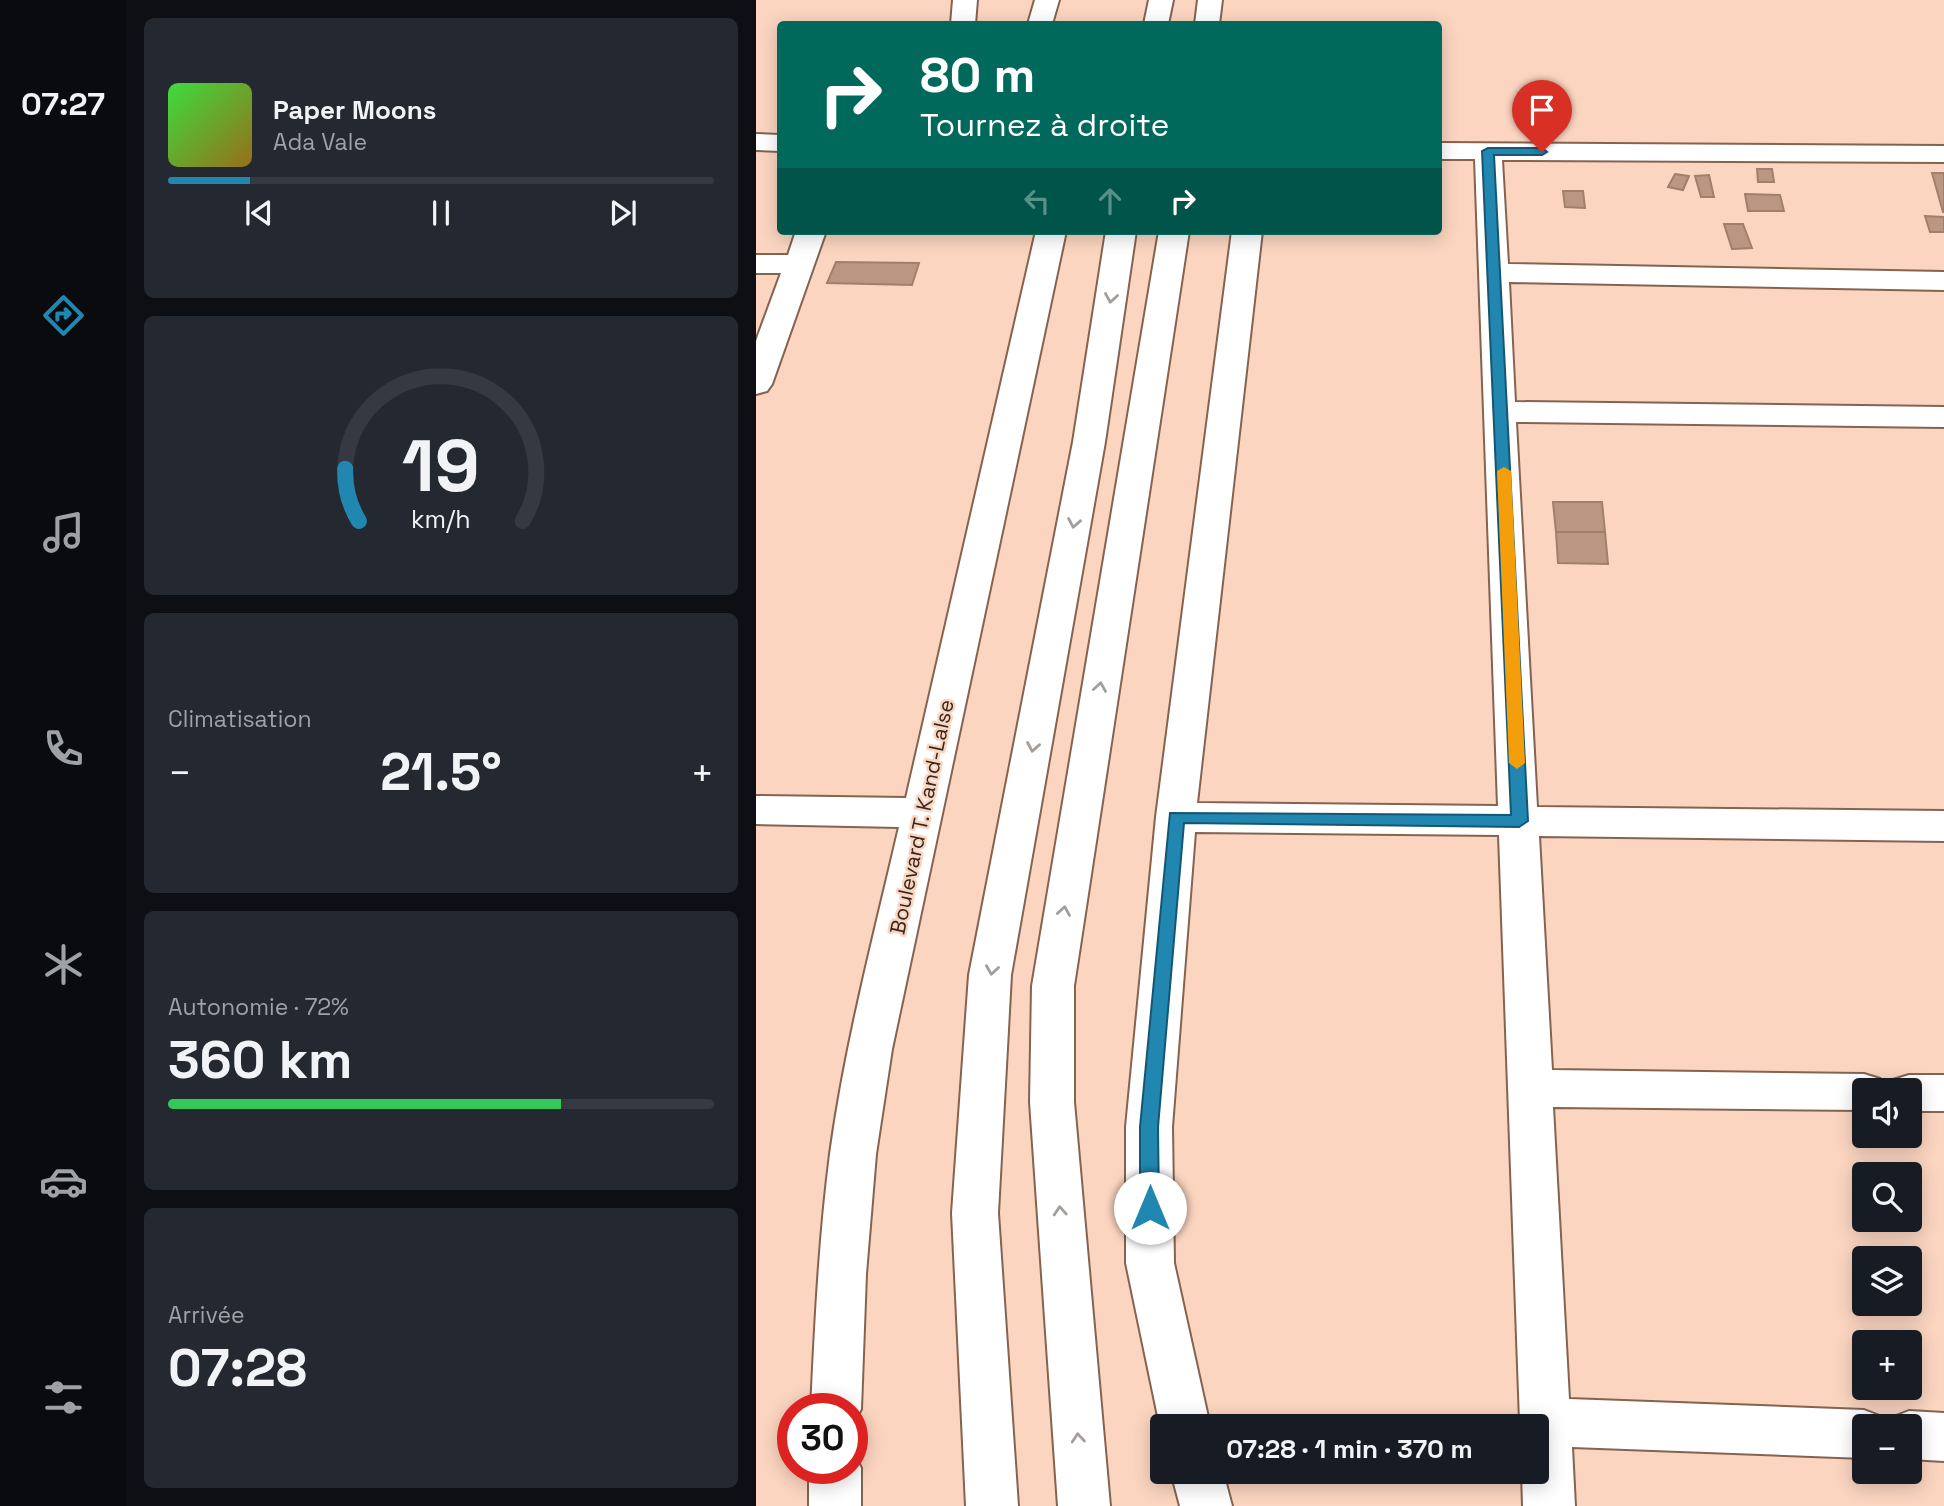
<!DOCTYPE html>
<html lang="fr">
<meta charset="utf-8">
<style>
body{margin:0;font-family:"Space Grotesk",sans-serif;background:#242831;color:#f1f3f6;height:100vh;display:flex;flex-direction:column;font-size:26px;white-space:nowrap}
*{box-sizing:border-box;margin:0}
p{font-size:23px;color:#9ea1a6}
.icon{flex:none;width:38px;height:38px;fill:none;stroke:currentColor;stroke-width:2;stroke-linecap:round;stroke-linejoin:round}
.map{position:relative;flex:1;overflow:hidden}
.drawer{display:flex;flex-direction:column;gap:18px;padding:18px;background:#0d0f14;width:630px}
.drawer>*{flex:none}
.top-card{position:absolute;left:21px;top:21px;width:665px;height:214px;border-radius:7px;box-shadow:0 4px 18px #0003;background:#00695c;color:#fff;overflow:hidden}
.tools{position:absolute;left:1096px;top:1078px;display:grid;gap:14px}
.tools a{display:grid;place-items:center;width:70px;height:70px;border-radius:7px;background:#171b24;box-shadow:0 4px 18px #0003;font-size:35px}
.speed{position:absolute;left:21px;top:1393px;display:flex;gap:14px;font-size:35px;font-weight:700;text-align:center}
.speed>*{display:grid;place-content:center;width:91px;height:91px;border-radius:50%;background:#171b24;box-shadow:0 4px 18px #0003;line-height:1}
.speed .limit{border:10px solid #d22;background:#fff;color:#111}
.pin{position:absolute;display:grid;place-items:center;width:60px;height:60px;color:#fff;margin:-72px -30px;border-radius:50% 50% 50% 0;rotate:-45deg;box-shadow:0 0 7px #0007}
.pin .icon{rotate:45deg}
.me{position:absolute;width:77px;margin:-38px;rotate:0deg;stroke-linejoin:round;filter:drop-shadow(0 0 5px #0008)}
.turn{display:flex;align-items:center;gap:24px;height:147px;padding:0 28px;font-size:32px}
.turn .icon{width:91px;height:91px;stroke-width:2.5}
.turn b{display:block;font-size:49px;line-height:60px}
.lanes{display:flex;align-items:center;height:66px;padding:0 28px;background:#0003;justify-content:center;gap:35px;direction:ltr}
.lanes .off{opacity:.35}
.big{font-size:52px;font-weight:700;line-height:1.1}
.drawer .card{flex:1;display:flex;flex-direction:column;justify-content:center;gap:10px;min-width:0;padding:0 24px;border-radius:10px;background:#242831}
.drawer .dial{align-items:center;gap:0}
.dial svg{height:182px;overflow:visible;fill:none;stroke:#363941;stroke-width:7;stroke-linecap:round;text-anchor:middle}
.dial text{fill:#f1f3f6;stroke:none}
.song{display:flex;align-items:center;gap:21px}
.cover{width:84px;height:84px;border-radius:10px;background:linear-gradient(135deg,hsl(120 70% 55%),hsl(40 70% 35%))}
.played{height:7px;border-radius:4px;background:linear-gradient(90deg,#2186b0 15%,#363941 15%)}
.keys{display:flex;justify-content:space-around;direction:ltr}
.heat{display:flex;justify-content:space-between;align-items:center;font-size:38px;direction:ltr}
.charge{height:10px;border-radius:5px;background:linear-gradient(90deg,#34c759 72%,#363941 0)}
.trip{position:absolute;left:394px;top:1414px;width:399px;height:70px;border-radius:7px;background:#171b24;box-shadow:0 4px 18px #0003;font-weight:700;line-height:70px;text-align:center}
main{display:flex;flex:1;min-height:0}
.tabs{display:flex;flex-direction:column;width:126px;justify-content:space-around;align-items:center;background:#090b0e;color:#9ea1a6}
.tabs .icon{width:49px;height:49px}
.tabs .active{color:#2186b0}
.tabs b{font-size:32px;color:#f1f3f6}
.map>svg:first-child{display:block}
.building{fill:#bb9783;stroke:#a17f6b;stroke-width:2}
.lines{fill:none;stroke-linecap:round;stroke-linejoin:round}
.minor-casing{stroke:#846351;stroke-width:4}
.major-casing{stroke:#846351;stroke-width:4}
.minor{fill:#fff;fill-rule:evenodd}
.major{fill:#fff;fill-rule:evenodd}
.oneway{stroke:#a49e9a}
.route{fill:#2186b0;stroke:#155772;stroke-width:2}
.slow{fill:#f59e0b}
.labels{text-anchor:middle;stroke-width:5;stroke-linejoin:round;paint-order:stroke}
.street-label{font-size:21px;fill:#35271f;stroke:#fbd5c0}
</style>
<main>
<nav class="tabs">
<b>07:27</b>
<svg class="icon active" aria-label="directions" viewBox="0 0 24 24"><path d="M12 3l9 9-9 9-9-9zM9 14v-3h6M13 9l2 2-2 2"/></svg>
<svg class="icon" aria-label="music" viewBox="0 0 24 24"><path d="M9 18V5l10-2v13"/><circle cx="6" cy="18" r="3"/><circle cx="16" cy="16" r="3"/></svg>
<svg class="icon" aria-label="phone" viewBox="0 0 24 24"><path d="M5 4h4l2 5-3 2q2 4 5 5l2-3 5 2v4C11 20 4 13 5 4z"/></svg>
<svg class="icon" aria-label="climate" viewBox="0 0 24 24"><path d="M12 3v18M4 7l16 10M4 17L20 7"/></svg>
<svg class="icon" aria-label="car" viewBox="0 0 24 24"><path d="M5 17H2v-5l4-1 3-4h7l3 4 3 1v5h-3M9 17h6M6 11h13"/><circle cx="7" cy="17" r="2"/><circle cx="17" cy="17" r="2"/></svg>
<svg class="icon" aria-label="filters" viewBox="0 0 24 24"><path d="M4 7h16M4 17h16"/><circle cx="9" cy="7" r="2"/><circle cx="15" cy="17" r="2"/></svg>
</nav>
<section class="drawer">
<div class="card">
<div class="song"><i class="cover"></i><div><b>Paper Moons</b><p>Ada Vale</p></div></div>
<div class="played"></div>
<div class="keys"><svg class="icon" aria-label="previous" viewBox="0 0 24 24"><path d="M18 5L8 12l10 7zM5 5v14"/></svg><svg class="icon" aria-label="pause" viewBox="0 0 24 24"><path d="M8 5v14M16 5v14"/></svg><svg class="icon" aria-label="next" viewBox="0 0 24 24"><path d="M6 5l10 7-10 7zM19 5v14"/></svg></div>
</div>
<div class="card dial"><svg viewBox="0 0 100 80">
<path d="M14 69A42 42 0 1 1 86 69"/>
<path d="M14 69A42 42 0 0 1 8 46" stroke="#2186b0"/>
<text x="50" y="56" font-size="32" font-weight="700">19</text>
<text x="50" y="72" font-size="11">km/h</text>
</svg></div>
<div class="card"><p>Climatisation</p>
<div class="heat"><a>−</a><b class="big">21.5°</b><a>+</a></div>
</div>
<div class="card"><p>Autonomie · 72%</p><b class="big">360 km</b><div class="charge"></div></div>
<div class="card"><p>Arrivée</p><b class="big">07:28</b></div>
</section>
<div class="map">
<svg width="1188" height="1506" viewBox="0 0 1188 1506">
<rect width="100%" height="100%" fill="#fbd5c0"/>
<path class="building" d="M1001,169H1016L1018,182H1002Z
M1176,173H1188V212H1187Z
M919,174L933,176L927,190L912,187Z
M953,175L958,197H945L939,176Z
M807,191H827L829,208L809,207Z
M989,194L1024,195L1028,211H992Z
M1169,216L1188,217V232H1174Z
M968,224H987L996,248L976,249Z
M80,262L163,263L156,285L71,283Z
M797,502H846L849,532H800Z
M800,532H849L852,564L802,563Z"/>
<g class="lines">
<g class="minor-casing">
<path id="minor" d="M197,0H221L219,24H195Z
M279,0H303L296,24H272Z
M0,134L24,135V151L0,150Z
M682,143L1188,146V162L746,160L752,264L1188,272V290L753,282L759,402L1188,407V427L760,422L781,807L1188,811V841L783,836L796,1070L1108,1074L1124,1079L1129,1090H1108V1110L797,1107L813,1399L1108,1410L1126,1417L1130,1426H1108V1458L816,1447L819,1506H767L766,1472H780V1426H764V1422L743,835L439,832L416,1127L418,1263L454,1426H406V1431L404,1426L370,1263V1127L400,817L476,231H506L441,803L742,806L719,159H682Z
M40,231H70L16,384L11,391L0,394V341L25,273H0V255H32Z
M280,231H310L136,1049L120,1154L110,1274L105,1409L96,1426V1409H55C59,1324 63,1239 74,1154C89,1044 118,935 143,827L0,824V796L150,798Z
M1153,1075H1188V1111H1153V1090H1132L1137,1080Z
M1153,1411L1188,1413V1461L1153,1459V1426H1131L1135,1418Z
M96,1450L105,1468V1506H53V1468H96Z
M415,1472H467L476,1506H424Z"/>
</g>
<g class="major-casing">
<path id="major" d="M393,0H417L412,24H388Z
M442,0H466L463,24H439Z
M350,231H380L349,442L255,975L242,1213L262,1506H210L196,1213L213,975L317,442Z
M403,231H433L318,986V1102L354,1506H302L274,1102L276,986Z"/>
</g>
<use href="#minor" class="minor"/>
<use href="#major" class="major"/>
</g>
<defs><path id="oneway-chevron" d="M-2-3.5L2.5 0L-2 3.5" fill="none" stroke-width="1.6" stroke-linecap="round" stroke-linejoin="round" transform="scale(1.75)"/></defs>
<g class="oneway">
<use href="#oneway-chevron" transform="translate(355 298) rotate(99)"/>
<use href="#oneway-chevron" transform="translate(318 523) rotate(100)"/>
<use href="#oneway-chevron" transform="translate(344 687) rotate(-81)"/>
<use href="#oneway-chevron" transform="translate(277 747) rotate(100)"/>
<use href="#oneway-chevron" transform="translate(308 911) rotate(-81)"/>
<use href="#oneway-chevron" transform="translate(236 970) rotate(98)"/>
<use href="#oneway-chevron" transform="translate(304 1211) rotate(-94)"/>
<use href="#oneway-chevron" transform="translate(322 1438) rotate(-95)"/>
</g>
<path class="route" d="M732,148H786L791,152L786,155H738L772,821L763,827L428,823L402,1127L403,1208L401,1214L394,1217L387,1214L384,1208V1127L414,813L755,815L726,151Z"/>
<path class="slow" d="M748,467L755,471L769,763L761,769L753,763L741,471Z"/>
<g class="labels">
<g class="street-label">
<text transform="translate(166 817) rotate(-78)" y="7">Boulevard T. Kand-Lalse</text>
</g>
</g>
</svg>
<div class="tools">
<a><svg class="icon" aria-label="sound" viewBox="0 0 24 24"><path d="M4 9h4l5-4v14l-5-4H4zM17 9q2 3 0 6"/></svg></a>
<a><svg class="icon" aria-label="search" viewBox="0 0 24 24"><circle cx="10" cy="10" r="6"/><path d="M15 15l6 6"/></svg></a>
<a><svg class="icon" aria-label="layers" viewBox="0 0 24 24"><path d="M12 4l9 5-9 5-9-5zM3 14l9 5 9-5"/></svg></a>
<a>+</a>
<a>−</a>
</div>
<div class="speed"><div class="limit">30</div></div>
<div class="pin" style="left:786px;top:152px;background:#d93025"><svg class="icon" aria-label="arrive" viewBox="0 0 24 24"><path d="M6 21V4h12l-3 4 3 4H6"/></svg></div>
<svg class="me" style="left:394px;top:1208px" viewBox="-20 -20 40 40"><circle r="19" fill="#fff"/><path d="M0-13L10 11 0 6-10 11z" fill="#2186b0"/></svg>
<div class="trip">07:28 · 1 min · 370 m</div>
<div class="top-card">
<div class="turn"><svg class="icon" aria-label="right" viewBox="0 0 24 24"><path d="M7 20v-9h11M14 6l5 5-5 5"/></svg><div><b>80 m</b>Tournez à droite</div></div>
<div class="lanes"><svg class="icon off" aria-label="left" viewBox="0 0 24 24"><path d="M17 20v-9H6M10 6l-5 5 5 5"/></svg><svg class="icon off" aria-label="ahead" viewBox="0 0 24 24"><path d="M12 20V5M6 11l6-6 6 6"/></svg><svg class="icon" aria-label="right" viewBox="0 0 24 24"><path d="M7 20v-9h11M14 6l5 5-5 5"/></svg></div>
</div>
</div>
</main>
